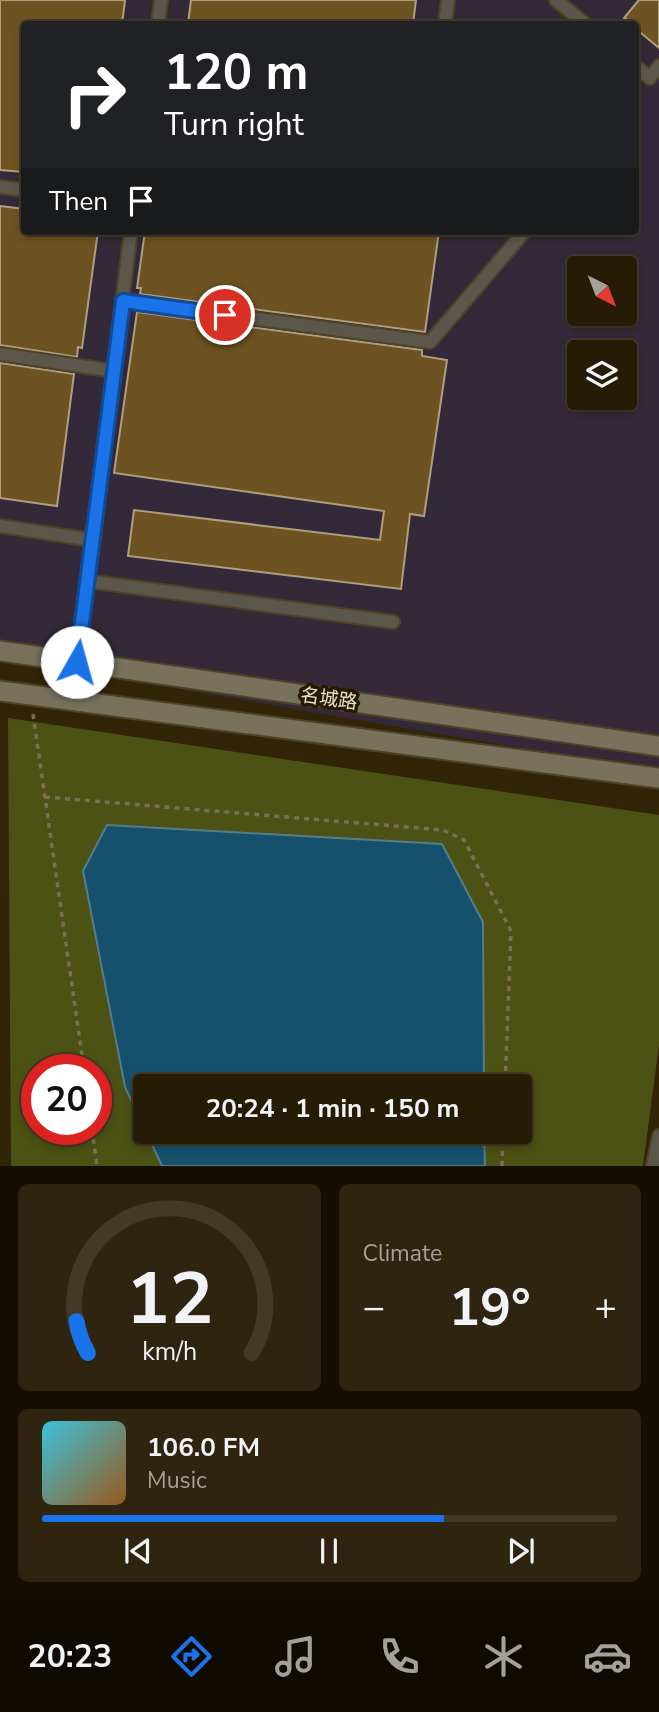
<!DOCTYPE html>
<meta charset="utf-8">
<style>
body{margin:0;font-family:"Nunito Sans","Noto Sans SC",sans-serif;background:#2e240f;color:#f1f3f6;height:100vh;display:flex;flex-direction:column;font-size:26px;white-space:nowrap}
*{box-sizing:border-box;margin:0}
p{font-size:23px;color:#a4a19a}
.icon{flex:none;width:38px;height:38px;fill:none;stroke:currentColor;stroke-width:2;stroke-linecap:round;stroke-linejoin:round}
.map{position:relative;height:1166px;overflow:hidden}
.side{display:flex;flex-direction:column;gap:18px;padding:18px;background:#150f03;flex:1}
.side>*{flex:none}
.hud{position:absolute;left:21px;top:21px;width:618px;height:214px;border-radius:7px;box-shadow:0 4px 10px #0003,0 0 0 2px #423927;background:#202124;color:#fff;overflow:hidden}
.needle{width:46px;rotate:138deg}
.tools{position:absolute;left:567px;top:256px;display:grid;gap:14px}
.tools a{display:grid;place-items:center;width:70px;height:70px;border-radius:7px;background:#261b05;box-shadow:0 4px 10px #0003,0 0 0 2px #423927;font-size:35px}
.speed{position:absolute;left:21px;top:1054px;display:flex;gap:14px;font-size:35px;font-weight:700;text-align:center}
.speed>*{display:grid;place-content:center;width:91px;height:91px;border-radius:50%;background:#261b05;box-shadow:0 4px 10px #0003,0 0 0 2px #423927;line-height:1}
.speed .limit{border:10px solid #d22;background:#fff;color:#111}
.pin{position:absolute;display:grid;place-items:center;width:60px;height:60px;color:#fff;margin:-30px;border:4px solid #fff;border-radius:50%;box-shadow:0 2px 7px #0007}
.me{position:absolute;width:77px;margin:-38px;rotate:7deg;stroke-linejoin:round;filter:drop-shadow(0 0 5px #0008)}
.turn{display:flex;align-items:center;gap:24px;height:147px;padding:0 28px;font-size:32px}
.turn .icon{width:91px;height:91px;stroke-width:2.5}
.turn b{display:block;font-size:49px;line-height:60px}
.then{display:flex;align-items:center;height:66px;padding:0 28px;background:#0003;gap:14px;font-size:26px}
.big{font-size:52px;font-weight:700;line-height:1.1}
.side .tile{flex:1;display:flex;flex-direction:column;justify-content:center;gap:10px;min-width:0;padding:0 24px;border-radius:10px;background:#2e240f}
.side .dial{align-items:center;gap:0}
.dial svg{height:182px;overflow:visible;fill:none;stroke:#423927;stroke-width:7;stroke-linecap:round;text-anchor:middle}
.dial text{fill:#f1f3f6;stroke:none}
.song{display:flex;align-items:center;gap:21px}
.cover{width:84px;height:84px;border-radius:10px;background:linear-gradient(135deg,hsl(190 70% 55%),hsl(30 70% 35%))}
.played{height:7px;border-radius:4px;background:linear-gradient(90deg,#1a73e8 70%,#423927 70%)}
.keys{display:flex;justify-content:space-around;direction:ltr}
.heat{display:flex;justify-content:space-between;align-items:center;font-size:38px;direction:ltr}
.side .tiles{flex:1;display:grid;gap:18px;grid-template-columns:1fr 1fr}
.tile:last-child{grid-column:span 2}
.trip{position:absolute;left:133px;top:1074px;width:399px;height:70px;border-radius:7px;background:#261b05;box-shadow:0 4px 10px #0003,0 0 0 2px #423927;font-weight:700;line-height:70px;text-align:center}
.menu{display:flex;height:112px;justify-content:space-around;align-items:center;background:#0f0b02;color:#a4a19a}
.menu .icon{width:49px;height:49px}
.menu .selected{color:#1a73e8}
.menu b{font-size:32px;color:#f1f3f6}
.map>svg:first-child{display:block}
.industrial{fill:#342938;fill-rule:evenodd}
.green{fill:#4c5214;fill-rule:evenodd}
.water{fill:#15516d;stroke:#557c8b;stroke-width:2}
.building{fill:#6d5321;stroke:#af9e7f;stroke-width:2}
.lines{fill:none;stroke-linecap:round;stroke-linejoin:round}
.service-casing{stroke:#4f4227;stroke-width:16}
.secondary-casing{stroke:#4f4227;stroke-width:23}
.path{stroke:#7a6e56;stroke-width:3.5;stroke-dasharray:5 5;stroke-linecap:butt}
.service{stroke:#5b574a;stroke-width:12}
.secondary{stroke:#78725d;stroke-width:19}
.route-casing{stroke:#114b97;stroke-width:18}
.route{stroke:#1a73e8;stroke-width:12}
.labels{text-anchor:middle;stroke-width:7;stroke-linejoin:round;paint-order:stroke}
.street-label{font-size:19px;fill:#eae1d1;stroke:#281a00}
</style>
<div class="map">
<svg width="659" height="1166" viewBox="0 0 659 1166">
<rect width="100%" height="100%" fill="#322407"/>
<path class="industrial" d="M0,0H659V772L0,658ZM24,24H635V231H24ZM579,268H625V313H579ZM579,352H625V397H579Z"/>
<path class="green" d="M8,718L659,815V1045L643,1166H11ZM37,1069H96V1129H37ZM145,1087H520V1132H145Z"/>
<path class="water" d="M107,825L442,844L483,922L484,1087H145V1130L125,1087L83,871Z
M146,1132H484L485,1166H162Z"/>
<path class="building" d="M0,0H125L122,24H24V172L0,170Z
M191,0H416L413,24H188Z
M639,0H659V48L635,28V24L624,18Z
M0,206L24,209V231H98L82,348L78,347L77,357L0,345Z
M145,231H439L425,332L140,294L141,288H137Z
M137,312L422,350V356L447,360L424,516L410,514L401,589L128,556L134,510L380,540L384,511L114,473Z
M0,363L74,374L57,506L0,498Z"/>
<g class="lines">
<g class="service-casing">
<path id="service" d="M556,0L585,24
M158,24L161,0
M445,24L448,0
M635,66L650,78L659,66
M0,187L24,190
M123,301L430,342L525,231
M0,354L114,371
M0,526L92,540
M87,581L393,622
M77,662L131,231
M653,1166L659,1136"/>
</g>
<g class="secondary-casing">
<path id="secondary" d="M0,651L659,746
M0,691L659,778"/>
</g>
<path class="path" d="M33,714L84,1069
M45,797L443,830L464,840L511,931L505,1087
M92,1129L97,1166
M502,1166L503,1132"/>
<use href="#service" class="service"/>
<use href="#secondary" class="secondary"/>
</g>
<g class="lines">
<g class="route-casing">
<path id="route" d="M77,662L123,301L225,315"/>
</g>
<use href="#route" class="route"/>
</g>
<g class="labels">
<g class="street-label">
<text transform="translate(329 698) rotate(8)" y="7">名城路</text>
</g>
</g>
</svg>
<div class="tools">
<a><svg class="needle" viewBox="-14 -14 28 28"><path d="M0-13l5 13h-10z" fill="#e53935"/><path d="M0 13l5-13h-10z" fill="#a4a19a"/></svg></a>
<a><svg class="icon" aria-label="layers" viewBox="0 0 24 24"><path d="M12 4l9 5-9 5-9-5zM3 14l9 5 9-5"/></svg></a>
</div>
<div class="speed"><div class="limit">20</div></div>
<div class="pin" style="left:225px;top:315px;background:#d93025"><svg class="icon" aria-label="arrive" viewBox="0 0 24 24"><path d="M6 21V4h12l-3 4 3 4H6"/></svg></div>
<svg class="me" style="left:77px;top:662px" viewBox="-20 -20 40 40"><circle r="19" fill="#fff"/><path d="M0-13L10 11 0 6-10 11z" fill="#1a73e8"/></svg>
<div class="trip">20:24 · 1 min · 150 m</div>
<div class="hud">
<div class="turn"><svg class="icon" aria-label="right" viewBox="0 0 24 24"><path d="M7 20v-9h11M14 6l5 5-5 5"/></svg><div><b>120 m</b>Turn right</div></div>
<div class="then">Then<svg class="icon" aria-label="arrive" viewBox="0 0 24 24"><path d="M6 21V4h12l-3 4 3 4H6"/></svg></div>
</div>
</div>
<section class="side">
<div class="tiles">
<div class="tile dial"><svg viewBox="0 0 100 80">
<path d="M14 69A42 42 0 1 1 86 69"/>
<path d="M14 69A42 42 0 0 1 9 55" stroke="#1a73e8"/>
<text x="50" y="56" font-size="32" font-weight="700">12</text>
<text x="50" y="72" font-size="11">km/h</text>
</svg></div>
<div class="tile"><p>Climate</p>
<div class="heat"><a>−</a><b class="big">19°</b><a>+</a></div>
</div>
<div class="tile">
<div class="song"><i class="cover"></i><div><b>106.0 FM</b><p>Music</p></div></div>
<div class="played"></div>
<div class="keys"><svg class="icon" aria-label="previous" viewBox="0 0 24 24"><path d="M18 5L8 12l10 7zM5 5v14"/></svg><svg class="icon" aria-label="pause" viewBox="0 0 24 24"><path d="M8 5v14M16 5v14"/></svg><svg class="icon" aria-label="next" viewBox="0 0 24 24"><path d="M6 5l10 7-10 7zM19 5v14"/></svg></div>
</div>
</div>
</section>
<nav class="menu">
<b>20:23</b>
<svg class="icon selected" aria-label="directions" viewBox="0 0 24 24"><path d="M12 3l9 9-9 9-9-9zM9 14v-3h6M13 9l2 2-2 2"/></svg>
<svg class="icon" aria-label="music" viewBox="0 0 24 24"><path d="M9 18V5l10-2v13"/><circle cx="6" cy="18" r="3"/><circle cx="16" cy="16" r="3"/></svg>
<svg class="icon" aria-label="phone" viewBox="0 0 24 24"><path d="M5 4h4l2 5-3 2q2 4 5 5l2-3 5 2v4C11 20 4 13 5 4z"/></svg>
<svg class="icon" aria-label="climate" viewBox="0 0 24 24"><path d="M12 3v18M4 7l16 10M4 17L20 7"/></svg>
<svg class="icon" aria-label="car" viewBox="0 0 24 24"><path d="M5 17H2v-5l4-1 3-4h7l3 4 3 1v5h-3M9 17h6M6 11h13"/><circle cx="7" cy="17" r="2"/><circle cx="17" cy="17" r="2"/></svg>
</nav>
